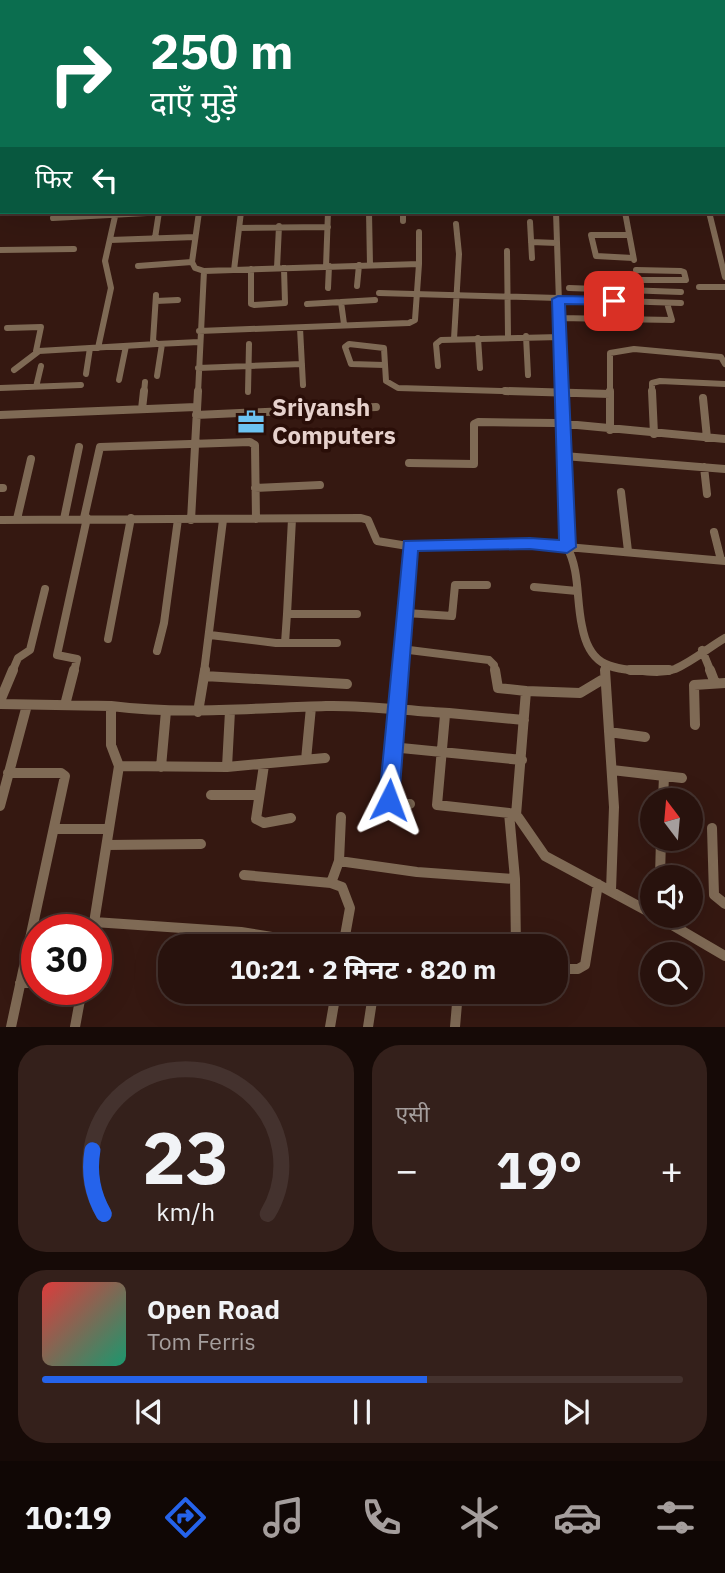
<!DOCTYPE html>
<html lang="hi">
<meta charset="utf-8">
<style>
body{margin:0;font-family:"IBM Plex Sans","Noto Sans Devanagari",sans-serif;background:#34201b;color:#f1f3f6;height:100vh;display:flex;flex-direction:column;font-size:26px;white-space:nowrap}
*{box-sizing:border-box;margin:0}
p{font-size:23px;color:#a59e9d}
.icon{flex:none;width:38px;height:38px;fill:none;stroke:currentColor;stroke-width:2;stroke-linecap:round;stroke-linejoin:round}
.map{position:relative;height:1027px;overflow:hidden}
.sheet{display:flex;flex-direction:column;gap:18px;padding:18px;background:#160a07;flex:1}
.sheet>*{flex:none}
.top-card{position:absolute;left:0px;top:0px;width:726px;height:214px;box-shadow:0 7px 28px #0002,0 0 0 2px #44322e;background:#0b6e4f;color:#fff;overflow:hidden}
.needle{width:46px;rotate:344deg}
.tools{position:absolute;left:640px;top:788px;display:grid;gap:14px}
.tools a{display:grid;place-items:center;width:63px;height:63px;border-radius:50%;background:#28120d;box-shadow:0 7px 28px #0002,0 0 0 2px #44322e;font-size:35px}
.speed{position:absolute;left:21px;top:914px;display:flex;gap:14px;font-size:35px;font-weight:700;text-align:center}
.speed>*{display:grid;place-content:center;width:91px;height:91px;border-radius:50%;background:#28120d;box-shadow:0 7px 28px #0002,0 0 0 2px #44322e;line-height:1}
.speed .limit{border:10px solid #d22;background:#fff;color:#111}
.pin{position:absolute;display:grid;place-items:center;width:60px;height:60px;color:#fff;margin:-30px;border-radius:14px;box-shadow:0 4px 10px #0006}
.me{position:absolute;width:77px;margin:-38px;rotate:3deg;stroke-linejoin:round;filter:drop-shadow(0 0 5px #0008)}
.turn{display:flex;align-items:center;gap:24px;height:147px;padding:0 35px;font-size:32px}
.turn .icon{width:91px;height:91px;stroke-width:2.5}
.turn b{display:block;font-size:49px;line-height:60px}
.then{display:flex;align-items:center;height:66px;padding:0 35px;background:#0003;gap:14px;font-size:26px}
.big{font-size:52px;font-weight:700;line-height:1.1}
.sheet .tile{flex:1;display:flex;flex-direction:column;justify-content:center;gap:10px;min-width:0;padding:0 24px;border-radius:28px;background:#34201b}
.sheet .dial{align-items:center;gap:0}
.dial svg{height:182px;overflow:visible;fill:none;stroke:#44322e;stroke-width:7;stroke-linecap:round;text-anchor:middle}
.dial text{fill:#f1f3f6;stroke:none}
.song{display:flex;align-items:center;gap:21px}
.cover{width:84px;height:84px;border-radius:10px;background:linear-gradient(135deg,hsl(0 70% 55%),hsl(160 70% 35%))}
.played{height:7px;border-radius:4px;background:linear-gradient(90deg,#2563eb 60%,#44322e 60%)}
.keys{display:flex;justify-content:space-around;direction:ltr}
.heat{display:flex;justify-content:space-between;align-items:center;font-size:38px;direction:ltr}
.sheet .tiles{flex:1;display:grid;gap:18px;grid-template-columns:1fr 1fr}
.tile:last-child{grid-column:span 2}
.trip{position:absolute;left:158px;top:934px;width:410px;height:70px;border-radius:28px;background:#28120d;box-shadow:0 7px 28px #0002,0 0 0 2px #44322e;font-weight:700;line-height:70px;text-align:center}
.menu{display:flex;height:112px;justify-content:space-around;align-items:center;background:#100705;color:#a59e9d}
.menu .icon{width:49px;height:49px}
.menu .selected{color:#2563eb}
.menu b{font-size:32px;color:#f1f3f6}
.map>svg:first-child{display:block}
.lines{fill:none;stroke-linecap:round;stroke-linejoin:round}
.minor-far3{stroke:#7f6a55;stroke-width:5}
.minor-far2{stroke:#7f6a55;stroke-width:6}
.minor-far1{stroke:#7f6a55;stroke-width:8}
.minor{stroke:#7f6a55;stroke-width:10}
.tertiary{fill:#7f6a55;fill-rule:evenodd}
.route{fill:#2563eb;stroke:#184099;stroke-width:2}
.labels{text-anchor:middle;stroke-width:7;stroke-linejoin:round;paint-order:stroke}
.poi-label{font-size:24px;font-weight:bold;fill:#e6d1cc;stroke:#2a0e08;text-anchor:start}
</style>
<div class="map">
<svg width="725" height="1027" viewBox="0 0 725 1027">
<rect width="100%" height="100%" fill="#351811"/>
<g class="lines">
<path class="minor-far3" d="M35,0L55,1
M195,0H207
M643,0L653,2
M702,0L712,2
M404,1L454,2
M113,2L152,0"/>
<path class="minor-far2" d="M369,212L370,265
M403,212V221
M556,212L562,393
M625,212L634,260
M709,212L725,277
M53,218L166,212
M530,222L532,258
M239,228L328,227
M419,232V264
M629,235H591L596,256L633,258
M155,238L159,212
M110,240L195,237
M531,242L557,243
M0,250L74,249
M507,251L508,336
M138,266L192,262
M326,267L328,212
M277,268L279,226
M251,269V304L254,305L285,303L284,268
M234,270L241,212
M636,270L681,271L684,272L686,280H637
M357,286L359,265
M699,287H725
M328,288L329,266
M569,288L681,292
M379,293L558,298
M156,295L153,341L157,344L199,342
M558,299L681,303
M156,301L178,300
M341,302L344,324
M307,304L375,300
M559,318L672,320L667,303
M7,328L41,327L36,351
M300,328L303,385
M199,331L409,323L415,320L419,264L204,271
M526,336L528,375
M478,338L480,368
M454,339L459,254L456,224
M98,348L111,288L105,261L116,212
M384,365L351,364L345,347L349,344L384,348L386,381L398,388L567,393
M438,366L436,344L441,340L560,337
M198,368L302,364
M14,370L39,351L157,344
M86,374L90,348
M157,376L162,344
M119,380L126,346
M36,387L41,366
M0,388L81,385
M248,392L249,344
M144,393L145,382
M198,393L204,271L195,268L192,262L199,212
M610,393V353L634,349L721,357L725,364
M652,393V383L660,381L725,384"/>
<path class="minor-far1" d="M505,391L610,394
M562,391L567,547L725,561
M610,391V430
M652,391L654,434
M703,398L707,438
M142,409L144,391
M0,415L196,407
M196,415L376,407
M564,456L725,469
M409,463L474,464V424L478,422L556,423L725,439
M704,467L707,494
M0,488H3
M255,488L320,485
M621,492L628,551
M84,518L100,447L250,442L255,445L256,519
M17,519L31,459
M64,519L79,447
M292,519L287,614H357
M0,520L361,518L368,520L377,541L414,547L502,544L567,547C580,571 576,599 582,626C589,664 607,669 643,671C653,672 664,673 675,669C693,661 708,648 725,638
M191,520L198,391
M714,532L721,560
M534,587L577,591
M406,613L452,616L455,585H487
M210,635L276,643H337
M108,639L131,518
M285,643L287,614
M401,649L489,660L494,665L495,672
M702,650L711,672
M157,651L164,623L178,519
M605,667V672
M12,672L18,658L30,650L45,589
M74,672L77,659L57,655L87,518
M204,672L223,520
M400,672L410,545"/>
<path class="minor" d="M400,670L389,800L393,804H410
M495,670L498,688L526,691
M605,670L614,807L611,890
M630,670H669
M710,670L715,683
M204,676L347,684
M0,701L13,670
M0,704L111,706V745L119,766L93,929
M65,705L74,670
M111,706C183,715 253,708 326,706C366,705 408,711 449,713
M198,712L205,670
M695,725L694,685L725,683
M609,732L645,737
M391,747L522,760
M306,760L311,707
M264,765L256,819L264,823L291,818
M119,766L227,767L325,758
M161,767L166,711
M227,767L230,711
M612,770L682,778
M8,773H61L65,776L11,1027
M211,795H258
M663,800L664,776
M0,806L27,705
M513,814L518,817L545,856L653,914
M516,815L526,691L580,693L605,678
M341,817L339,861L417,872L515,879L509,813L437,805L445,715L449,713L524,720
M712,828L714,895L725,904
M55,829H109
M107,845L201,844
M244,875L331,883L342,887L350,908L343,947
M660,877L661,838
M515,879L516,947
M331,883L339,861
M655,915L725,956
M94,922L241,932L334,947
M555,969H578L585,965L598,884
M20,983H37
M355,992L370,996L372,1001L368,1027
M75,1027L82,989
M330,1027L336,992
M455,1027L458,992"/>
<path class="tertiary" d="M32,0H38L37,2H31Z
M2,20V24L0,25V21Z
M0,162H2V172H0Z"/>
</g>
<path class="route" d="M558,296L614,297L621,301L614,305L565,304L576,547L567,553L530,549L418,551L399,800L396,807L389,809L382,807L379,800L404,541L530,538L559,540L552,299Z"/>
<defs>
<g id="office-bare" transform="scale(2.1)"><path d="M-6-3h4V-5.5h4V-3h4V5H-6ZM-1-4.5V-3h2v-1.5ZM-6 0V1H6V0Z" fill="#6cc3f2" stroke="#2a0e08" stroke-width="2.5" paint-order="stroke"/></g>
</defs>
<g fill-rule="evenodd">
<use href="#office-bare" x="251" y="422"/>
</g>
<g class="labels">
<g class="poi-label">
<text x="272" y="416">Sriyansh<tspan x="272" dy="28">Computers</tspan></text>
</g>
</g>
</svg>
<div class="tools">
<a><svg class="needle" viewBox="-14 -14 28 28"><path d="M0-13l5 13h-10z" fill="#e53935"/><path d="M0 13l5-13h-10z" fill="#a59e9d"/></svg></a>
<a><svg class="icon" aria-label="sound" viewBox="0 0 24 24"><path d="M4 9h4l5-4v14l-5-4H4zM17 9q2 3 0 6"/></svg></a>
<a><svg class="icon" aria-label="search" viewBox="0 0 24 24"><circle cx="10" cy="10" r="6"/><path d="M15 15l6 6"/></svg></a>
</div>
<div class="speed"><div class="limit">30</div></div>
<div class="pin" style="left:614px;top:301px;background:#d93025"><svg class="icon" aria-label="arrive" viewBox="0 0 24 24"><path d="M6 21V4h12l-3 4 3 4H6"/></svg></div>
<svg class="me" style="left:389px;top:800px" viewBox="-20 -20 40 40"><path d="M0-17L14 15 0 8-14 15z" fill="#2563eb" stroke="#fff" stroke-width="4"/></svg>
<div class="trip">10:21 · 2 मिनट · 820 m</div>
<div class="top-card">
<div class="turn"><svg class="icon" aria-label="right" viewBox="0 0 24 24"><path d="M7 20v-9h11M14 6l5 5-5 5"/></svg><div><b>250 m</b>दाएँ मुड़ें</div></div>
<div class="then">फिर<svg class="icon" aria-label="left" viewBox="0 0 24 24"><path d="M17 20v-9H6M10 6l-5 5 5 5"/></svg></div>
</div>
</div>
<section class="sheet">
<div class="tiles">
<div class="tile dial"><svg viewBox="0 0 100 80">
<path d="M14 69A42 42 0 1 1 86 69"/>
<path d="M14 69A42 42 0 0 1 9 41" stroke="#2563eb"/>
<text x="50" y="56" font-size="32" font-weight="700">23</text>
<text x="50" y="72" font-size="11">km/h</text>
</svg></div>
<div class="tile"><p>एसी</p>
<div class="heat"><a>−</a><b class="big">19°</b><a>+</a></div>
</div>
<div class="tile">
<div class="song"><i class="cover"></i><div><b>Open Road</b><p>Tom Ferris</p></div></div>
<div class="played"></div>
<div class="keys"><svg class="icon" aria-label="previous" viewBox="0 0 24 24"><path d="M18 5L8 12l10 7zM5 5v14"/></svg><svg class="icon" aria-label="pause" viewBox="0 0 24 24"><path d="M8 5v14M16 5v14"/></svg><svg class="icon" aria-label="next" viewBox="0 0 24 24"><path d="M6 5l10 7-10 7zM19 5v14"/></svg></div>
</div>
</div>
</section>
<nav class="menu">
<b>10:19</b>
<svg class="icon selected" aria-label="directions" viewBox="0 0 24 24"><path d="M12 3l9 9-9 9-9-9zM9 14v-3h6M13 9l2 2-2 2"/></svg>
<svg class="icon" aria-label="music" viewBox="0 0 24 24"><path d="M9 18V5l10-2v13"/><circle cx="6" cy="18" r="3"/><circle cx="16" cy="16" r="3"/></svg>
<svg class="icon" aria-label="phone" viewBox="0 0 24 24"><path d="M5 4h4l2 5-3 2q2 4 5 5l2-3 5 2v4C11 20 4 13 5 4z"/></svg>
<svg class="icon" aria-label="climate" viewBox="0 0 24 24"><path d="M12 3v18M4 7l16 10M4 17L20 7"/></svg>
<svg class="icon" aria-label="car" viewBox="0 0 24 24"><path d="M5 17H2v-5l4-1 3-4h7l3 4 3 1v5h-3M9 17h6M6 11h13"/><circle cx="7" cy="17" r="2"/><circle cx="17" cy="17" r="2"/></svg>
<svg class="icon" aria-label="filters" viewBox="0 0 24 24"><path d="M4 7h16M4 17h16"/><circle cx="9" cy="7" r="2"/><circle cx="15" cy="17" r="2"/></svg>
</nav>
